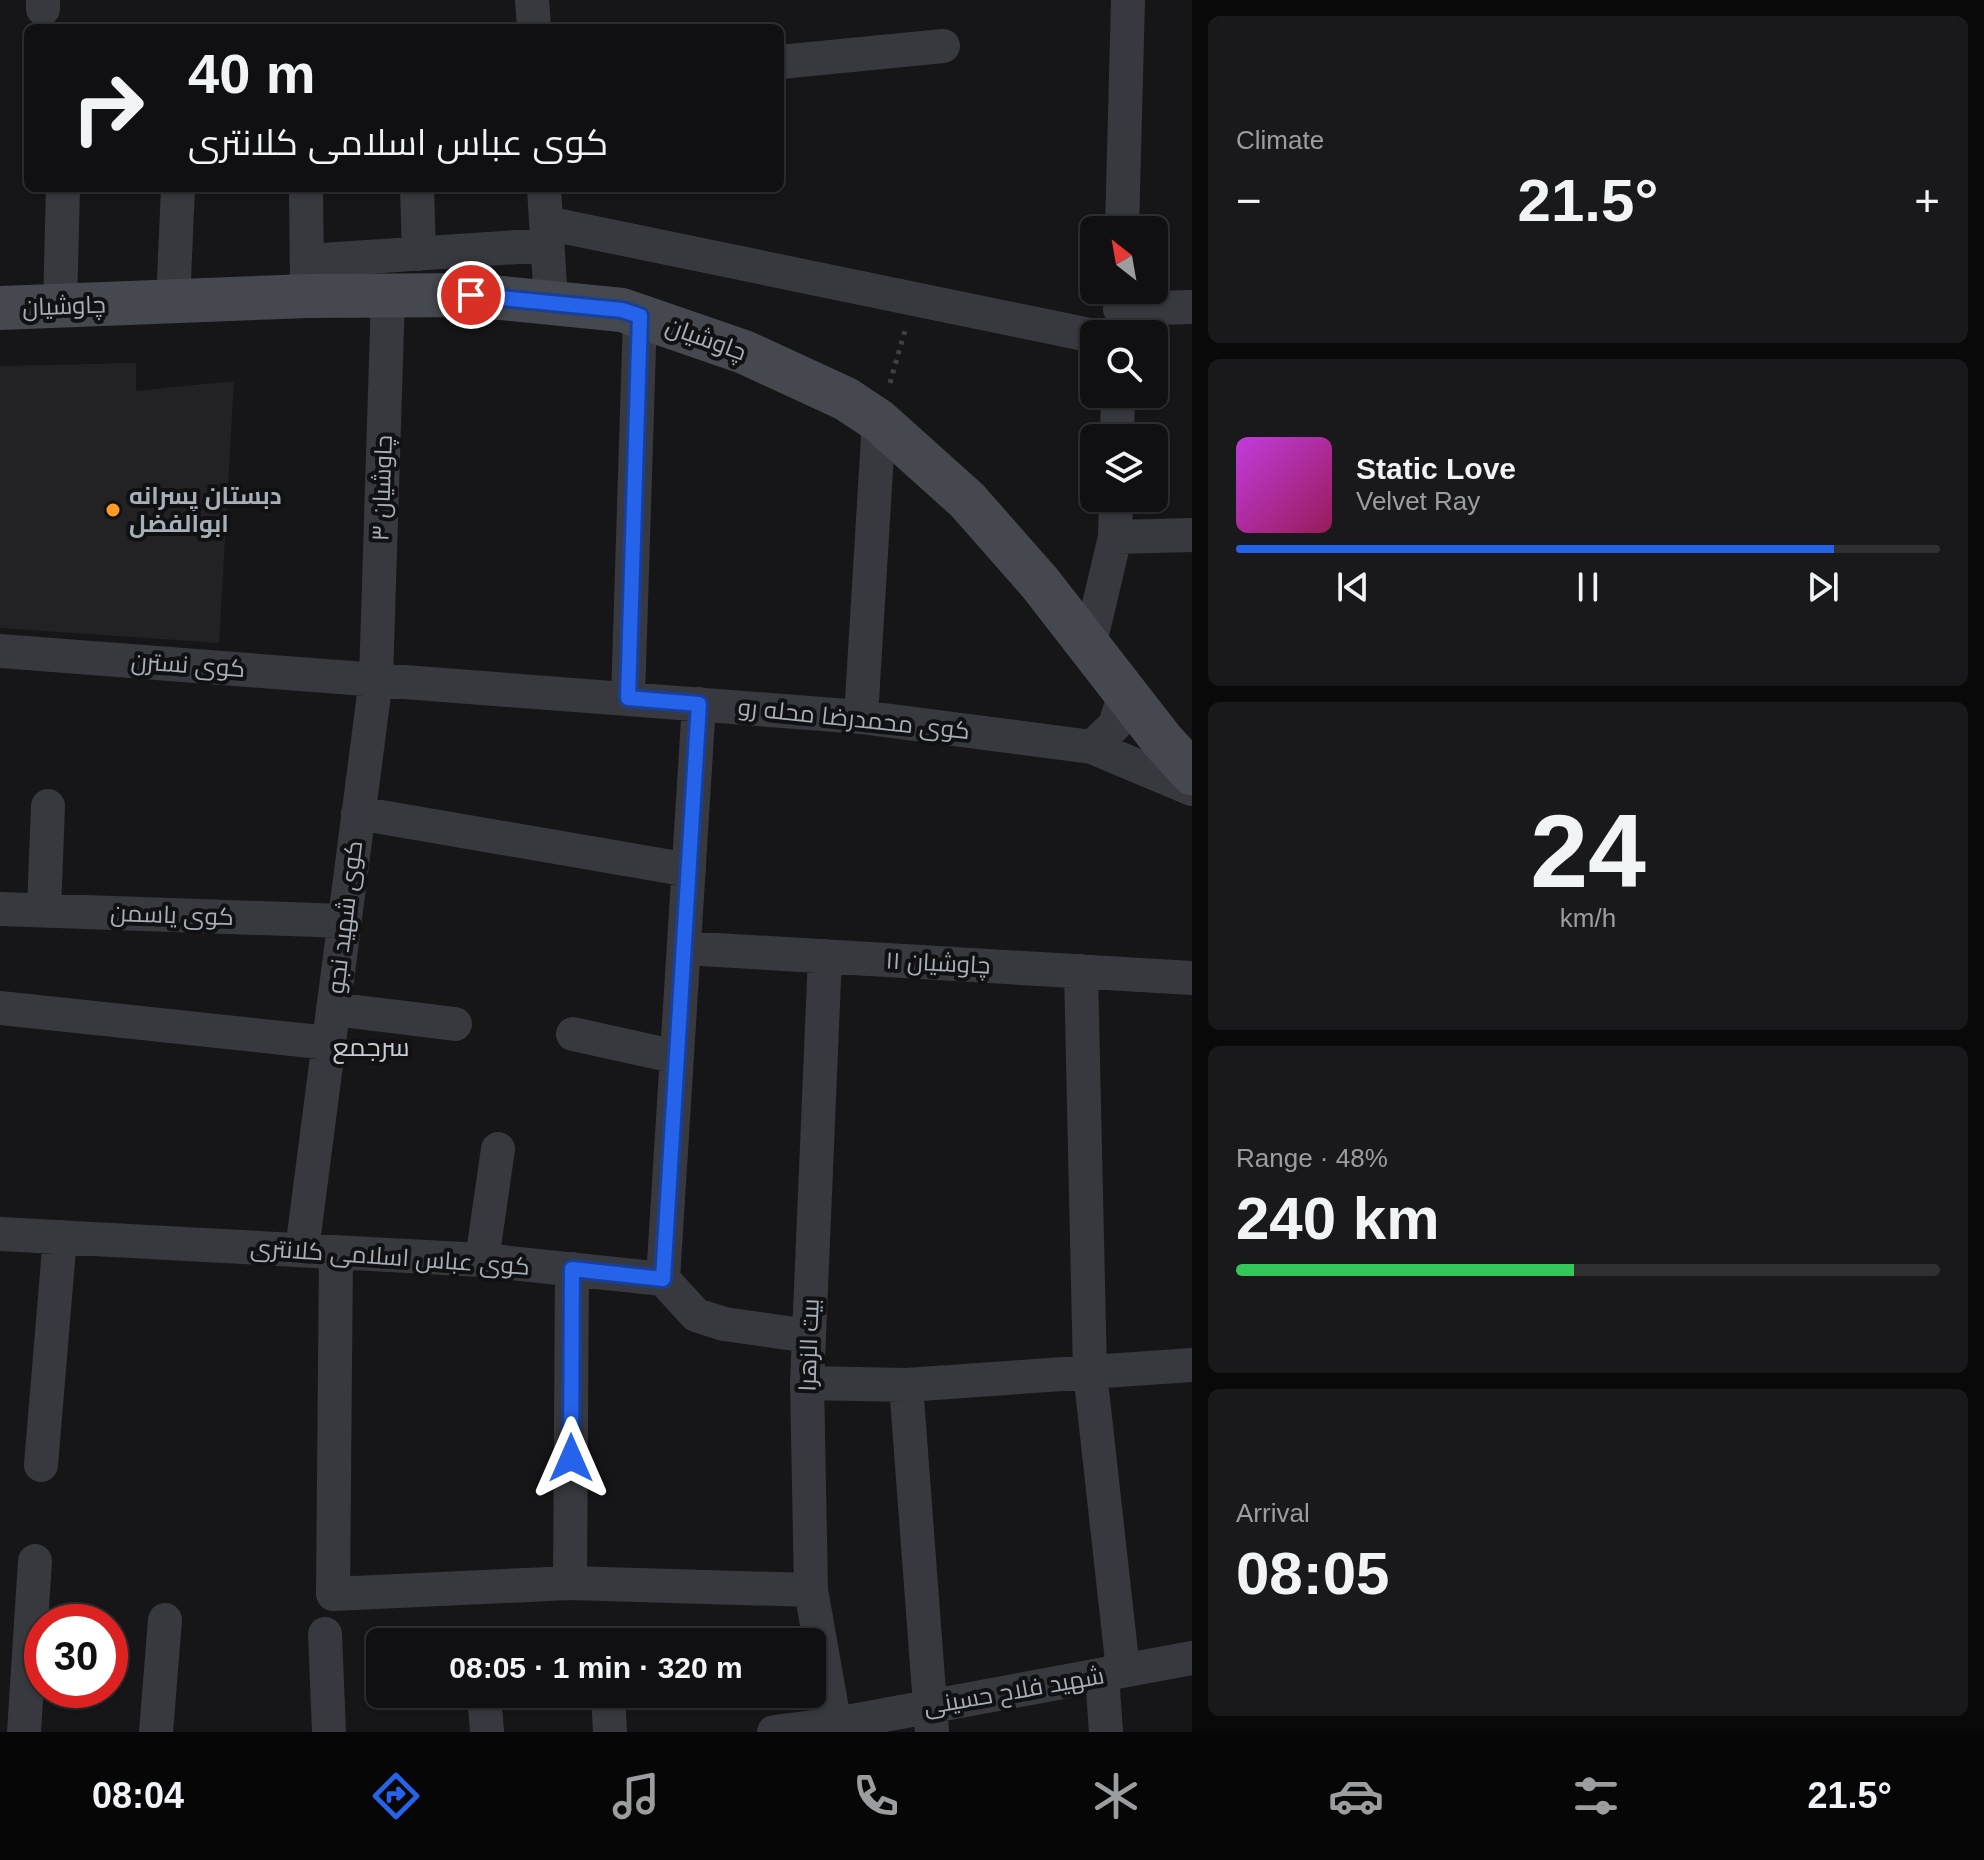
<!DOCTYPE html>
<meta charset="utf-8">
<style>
body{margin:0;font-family:Helvetica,Cairo,sans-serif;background:#19191b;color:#f1f3f6;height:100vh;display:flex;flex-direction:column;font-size:30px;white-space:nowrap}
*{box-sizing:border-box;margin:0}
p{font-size:26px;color:#9c9d9f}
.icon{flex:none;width:44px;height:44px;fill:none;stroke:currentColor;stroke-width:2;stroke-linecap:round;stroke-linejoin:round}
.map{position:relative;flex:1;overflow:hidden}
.sheet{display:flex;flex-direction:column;gap:16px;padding:16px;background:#09090a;width:792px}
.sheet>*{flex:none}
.banner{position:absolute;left:24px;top:24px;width:760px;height:168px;border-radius:12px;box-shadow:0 2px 6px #0004,0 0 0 2px #303032;background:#101012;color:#f1f3f6;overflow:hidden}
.needle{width:52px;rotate:329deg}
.fabs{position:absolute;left:1080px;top:216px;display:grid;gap:16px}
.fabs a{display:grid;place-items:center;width:88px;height:88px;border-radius:12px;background:#101012;box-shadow:0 2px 6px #0004,0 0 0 2px #303032;font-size:40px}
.speed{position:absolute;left:24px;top:1604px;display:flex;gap:16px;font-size:40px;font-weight:700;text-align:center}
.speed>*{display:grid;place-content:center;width:104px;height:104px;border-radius:50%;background:#101012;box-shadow:0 2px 6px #0004,0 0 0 2px #303032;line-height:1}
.speed .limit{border:12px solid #d22;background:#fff;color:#111}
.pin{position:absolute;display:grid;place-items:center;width:68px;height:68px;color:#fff;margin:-34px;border:4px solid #fff;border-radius:50%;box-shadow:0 2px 8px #0007}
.me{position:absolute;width:88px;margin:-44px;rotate:0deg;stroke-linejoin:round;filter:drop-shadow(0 0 6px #0008)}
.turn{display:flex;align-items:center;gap:28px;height:168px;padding:0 32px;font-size:36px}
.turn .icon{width:104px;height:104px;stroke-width:2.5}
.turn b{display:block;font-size:56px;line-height:68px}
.big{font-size:60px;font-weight:700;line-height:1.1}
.sheet .tile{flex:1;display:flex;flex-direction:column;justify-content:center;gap:12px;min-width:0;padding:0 28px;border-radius:12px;background:#19191b}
.sheet .dial{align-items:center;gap:0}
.dial b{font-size:104px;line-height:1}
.song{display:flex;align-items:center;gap:24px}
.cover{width:96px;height:96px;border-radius:12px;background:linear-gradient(135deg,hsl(290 70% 55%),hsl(330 70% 35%))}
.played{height:8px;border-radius:4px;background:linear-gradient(90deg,#2563eb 85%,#303032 85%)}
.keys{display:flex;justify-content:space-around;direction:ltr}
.heat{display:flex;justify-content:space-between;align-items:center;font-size:44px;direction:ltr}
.charge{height:12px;border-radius:6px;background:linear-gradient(90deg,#34c759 48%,#303032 0)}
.trip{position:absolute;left:366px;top:1628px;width:460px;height:80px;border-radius:12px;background:#101012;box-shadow:0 2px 6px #0004,0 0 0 2px #303032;font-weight:700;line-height:80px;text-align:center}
.tabs{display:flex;height:128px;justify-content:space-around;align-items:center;background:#060607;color:#9c9d9f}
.tabs .icon{width:56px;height:56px}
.tabs .active{color:#2563eb}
.tabs b{font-size:36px;color:#f1f3f6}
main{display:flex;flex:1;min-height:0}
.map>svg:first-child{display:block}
.built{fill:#222225}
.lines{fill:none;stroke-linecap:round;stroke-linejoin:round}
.path{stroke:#3d4045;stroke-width:5;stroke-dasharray:4 6;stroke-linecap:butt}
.minor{stroke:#37393e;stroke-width:34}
.secondary{stroke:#45484e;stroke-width:44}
.route-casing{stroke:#184099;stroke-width:20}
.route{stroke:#2563eb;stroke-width:14}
.poi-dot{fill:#fe9b28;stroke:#111113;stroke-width:3}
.labels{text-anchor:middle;stroke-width:8;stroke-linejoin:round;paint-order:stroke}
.street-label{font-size:24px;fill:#a7afb9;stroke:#111113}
.poi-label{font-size:24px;font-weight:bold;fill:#a7afb9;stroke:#111113;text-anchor:start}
.neighbourhood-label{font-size:26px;fill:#c8cdd5;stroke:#111113}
</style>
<main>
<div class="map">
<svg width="1192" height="1732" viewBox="0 0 1192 1732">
<rect width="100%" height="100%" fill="#161618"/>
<path class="built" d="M136,363V391L234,381L219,643L0,628V366Z"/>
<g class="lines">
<path class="path" d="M890,383L906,327"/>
<path class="minor" d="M532,0L534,28
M43,9V0
M780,62L943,46
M306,188L307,284
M417,188L419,254
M544,188L551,303
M546,223L1094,336
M1122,230L1128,0
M307,261L547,245
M173,302L178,188
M60,306L63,188
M1120,309L1192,307
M1117,438L1118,394
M1115,537L1192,535
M1089,647L1115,537L1116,498
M0,651L861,717L1092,747L1192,789
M628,698L640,316
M861,717L879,421
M1092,747L1115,725L1125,693
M358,813L689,870
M0,909L344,921
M44,910L48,806
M684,948L1192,978
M825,956L807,1383L811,1590L836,1732
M1081,971L1090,1372L1123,1670
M0,1008L329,1043
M333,1009L455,1024
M573,1034L677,1057
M0,1234L482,1260L663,1279L696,1315L724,1324L809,1336
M302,1250L376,679L388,296
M336,1252L333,1594L570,1583L811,1590
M482,1260L498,1149
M663,1279L699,704
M807,1383L906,1385L1192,1365
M906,1385L932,1732
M41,1465L60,1237
M570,1583L572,1269
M325,1634L329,1732
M1102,1675L1106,1732
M484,1694L487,1732
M608,1694L610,1732
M24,1732L35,1561
M156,1732L165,1620
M774,1732L836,1724L1192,1658"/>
<path class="secondary" d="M0,308L308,296L471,295L622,310L744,352L846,399L879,421L967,500L1040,583L1162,740L1192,773"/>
</g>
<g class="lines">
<g class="route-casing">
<path id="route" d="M471,295L622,310L640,316L628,698L699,704L663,1279L572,1269L571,1458"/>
</g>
<use href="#route" class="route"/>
</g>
<circle class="poi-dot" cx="113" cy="510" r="8"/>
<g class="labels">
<g class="street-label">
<text transform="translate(64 306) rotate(-2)" y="8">چاوشیان</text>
<text transform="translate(706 339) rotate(20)" y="8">چاوشیان</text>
<text transform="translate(382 488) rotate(-88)" y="8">چاوشیان ۳</text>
<text transform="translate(188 665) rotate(4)" y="8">کوی نسترن</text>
<text transform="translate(854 719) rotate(6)" y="8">کوی محمدرضا محله رو</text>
<text transform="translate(172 915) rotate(2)" y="8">کوی یاسمن</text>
<text transform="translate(345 917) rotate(-83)" y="8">کوی شهید نجو</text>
<text transform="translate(938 963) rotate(3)" y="8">چاوشیان ۱۱</text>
<text transform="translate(390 1257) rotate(4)" y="8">کوی عباس اسلامی کلانتری</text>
<text transform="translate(809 1345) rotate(-88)" y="8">بیت الزهرا</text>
<text transform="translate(1014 1691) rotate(-10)" y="8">شهید فلاح حسینی</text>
</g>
<g class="poi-label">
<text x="129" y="504">دبستان پسرانه<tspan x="129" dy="28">ابوالفضل</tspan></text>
</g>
<g class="neighbourhood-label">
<text x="371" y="1056">سرجمع</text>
</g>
</g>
</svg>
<div class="fabs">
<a><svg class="needle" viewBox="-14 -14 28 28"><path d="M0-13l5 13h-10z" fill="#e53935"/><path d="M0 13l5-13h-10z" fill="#9c9d9f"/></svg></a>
<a><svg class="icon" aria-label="search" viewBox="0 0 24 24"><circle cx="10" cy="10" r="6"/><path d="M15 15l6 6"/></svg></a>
<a><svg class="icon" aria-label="layers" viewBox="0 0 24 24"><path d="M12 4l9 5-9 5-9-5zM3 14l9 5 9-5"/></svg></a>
</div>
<div class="speed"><div class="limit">30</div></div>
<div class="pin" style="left:471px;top:295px;background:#d93025"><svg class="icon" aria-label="arrive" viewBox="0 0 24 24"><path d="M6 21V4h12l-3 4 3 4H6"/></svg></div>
<svg class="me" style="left:571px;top:1458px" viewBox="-20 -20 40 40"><path d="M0-17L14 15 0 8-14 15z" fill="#2563eb" stroke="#fff" stroke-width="4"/></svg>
<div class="trip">08:05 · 1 min · 320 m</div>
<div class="banner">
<div class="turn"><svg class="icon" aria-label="right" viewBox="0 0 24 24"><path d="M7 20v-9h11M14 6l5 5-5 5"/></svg><div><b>40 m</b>کوی عباس اسلامی کلانتری</div></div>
</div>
</div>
<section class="sheet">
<div class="tile"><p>Climate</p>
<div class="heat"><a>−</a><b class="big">21.5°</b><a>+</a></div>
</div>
<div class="tile">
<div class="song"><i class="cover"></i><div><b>Static Love</b><p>Velvet Ray</p></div></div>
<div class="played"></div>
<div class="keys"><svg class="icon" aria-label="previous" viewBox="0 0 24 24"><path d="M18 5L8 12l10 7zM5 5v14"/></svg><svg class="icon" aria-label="pause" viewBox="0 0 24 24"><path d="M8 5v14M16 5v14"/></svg><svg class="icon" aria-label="next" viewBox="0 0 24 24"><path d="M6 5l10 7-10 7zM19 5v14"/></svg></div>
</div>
<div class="tile dial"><b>24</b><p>km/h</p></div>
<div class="tile"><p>Range · 48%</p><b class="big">240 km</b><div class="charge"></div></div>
<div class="tile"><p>Arrival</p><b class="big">08:05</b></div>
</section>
</main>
<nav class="tabs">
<b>08:04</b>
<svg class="icon active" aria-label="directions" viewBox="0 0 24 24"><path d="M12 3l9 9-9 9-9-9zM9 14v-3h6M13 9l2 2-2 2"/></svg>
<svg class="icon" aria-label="music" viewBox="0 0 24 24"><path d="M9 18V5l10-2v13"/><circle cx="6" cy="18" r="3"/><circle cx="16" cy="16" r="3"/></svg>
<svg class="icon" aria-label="phone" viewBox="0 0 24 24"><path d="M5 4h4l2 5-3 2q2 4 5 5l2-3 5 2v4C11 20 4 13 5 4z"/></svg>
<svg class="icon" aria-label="climate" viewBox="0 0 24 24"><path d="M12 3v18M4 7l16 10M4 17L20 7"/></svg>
<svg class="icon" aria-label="car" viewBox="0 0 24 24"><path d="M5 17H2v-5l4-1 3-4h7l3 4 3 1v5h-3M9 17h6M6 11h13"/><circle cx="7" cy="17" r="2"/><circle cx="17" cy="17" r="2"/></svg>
<svg class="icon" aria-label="filters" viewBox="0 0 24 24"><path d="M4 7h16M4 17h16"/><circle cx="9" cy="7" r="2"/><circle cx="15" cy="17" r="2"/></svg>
<b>21.5°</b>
</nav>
